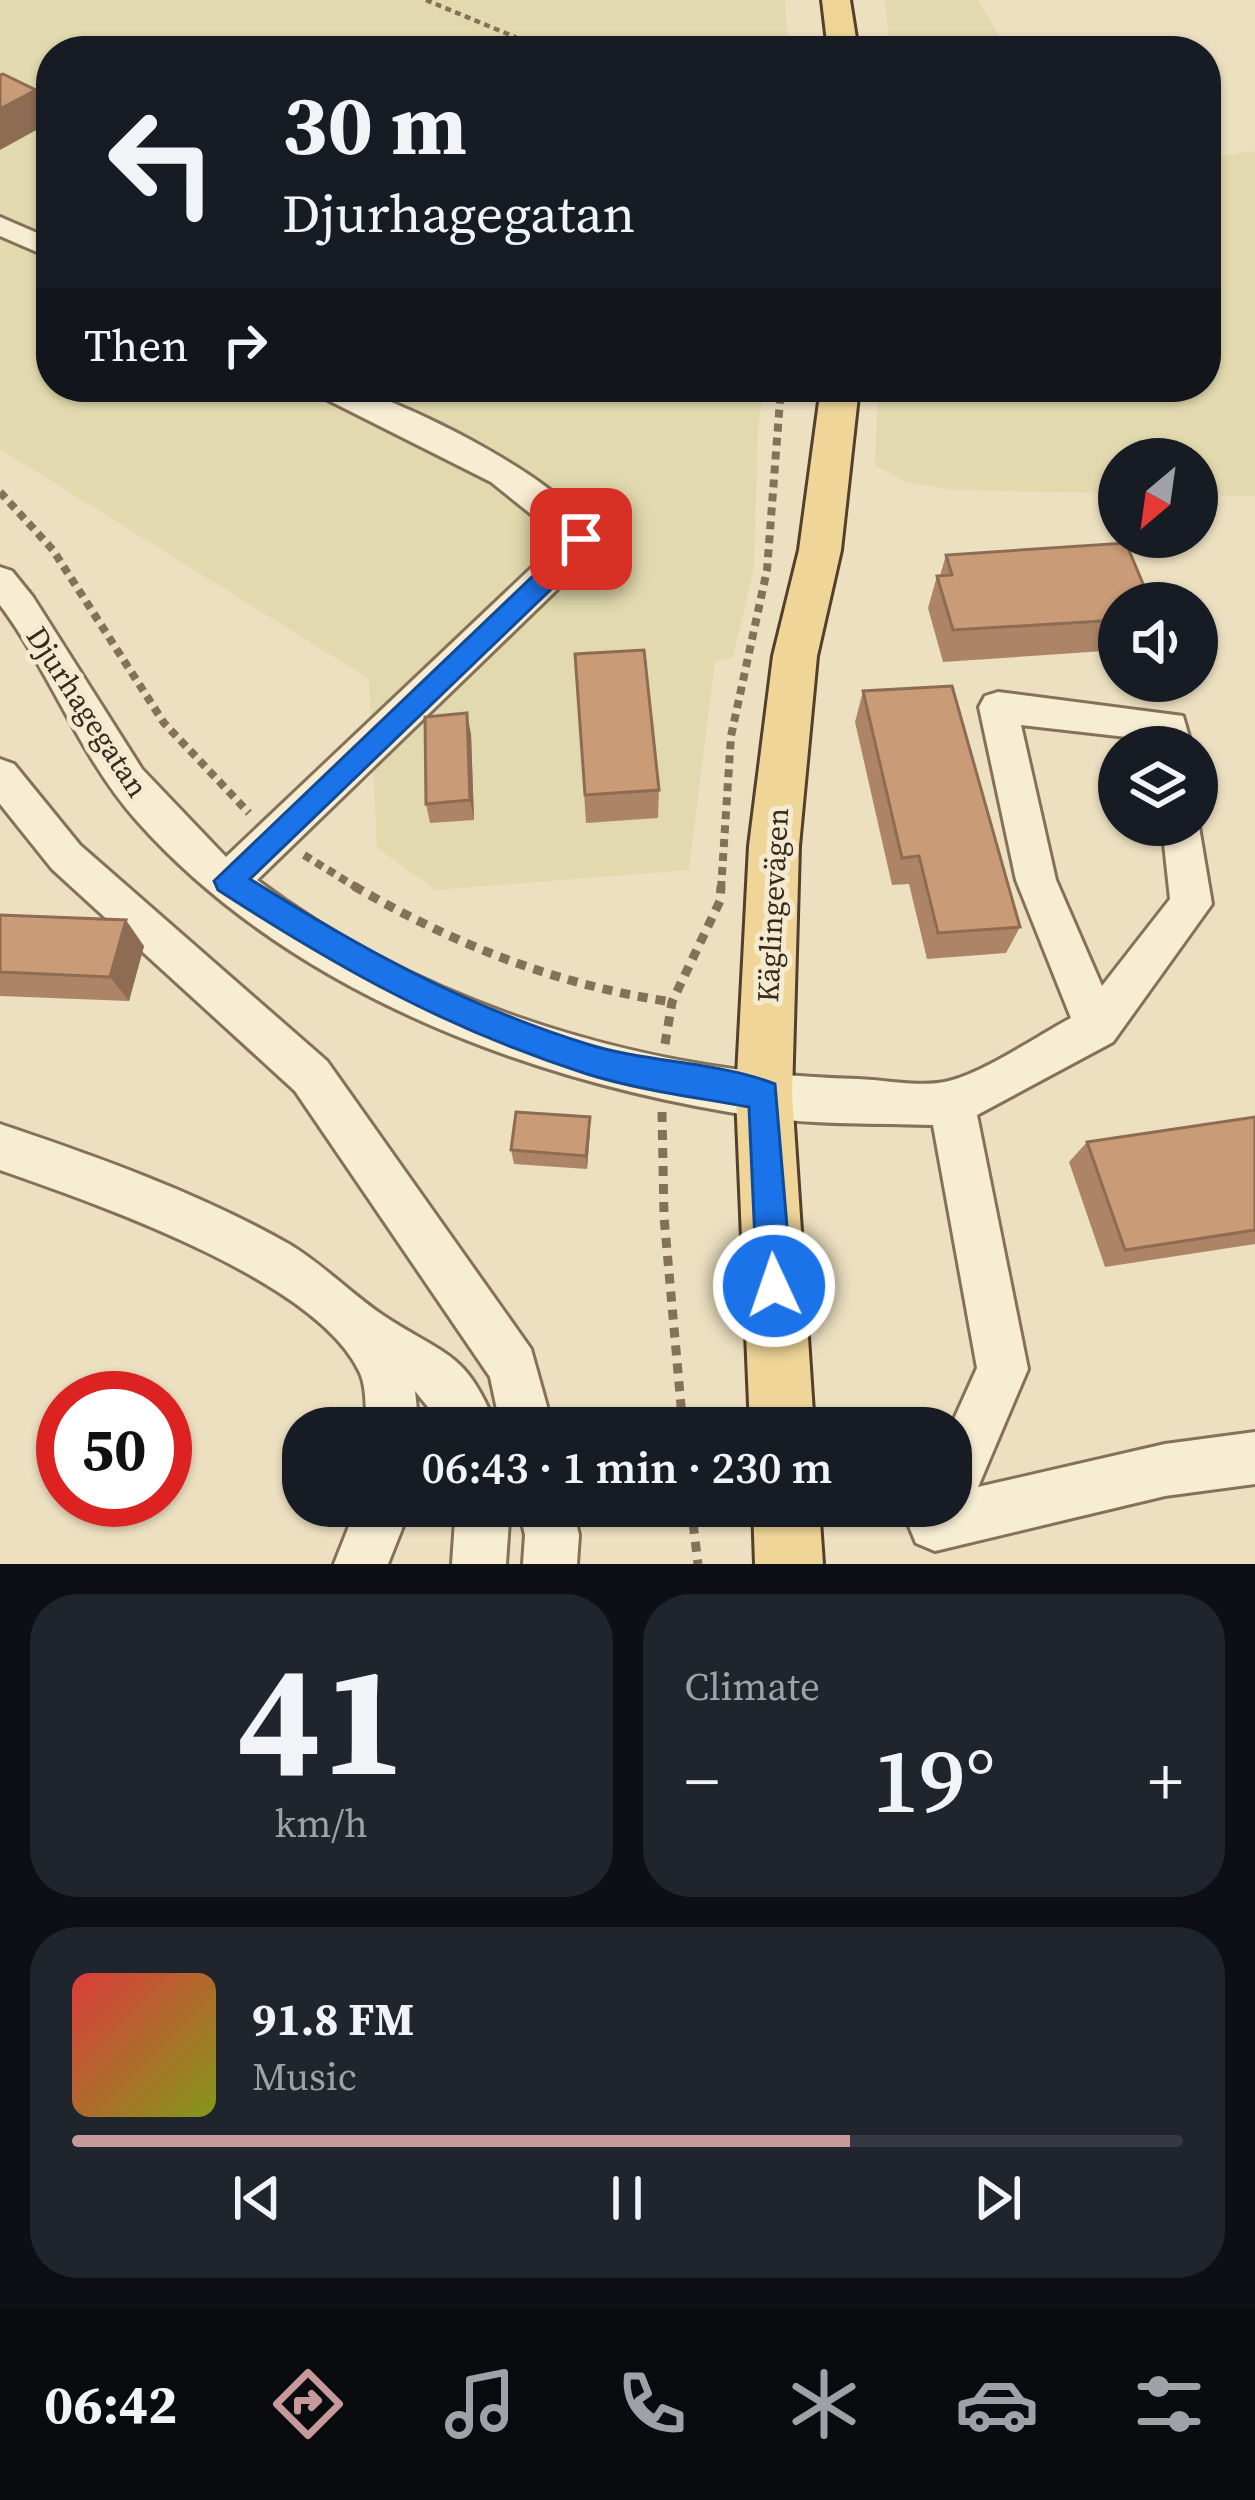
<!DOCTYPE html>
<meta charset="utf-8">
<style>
body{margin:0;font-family:"Source Serif 4",serif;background:#20242c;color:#f1f3f6;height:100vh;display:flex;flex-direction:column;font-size:45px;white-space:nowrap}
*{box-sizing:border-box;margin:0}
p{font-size:39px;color:#9ea1a6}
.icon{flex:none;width:66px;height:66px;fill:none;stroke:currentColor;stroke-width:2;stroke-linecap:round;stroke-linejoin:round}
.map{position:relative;height:1564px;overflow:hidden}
.panel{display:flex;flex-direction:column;gap:30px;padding:30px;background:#0d0f14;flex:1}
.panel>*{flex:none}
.top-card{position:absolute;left:36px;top:36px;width:1185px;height:366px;border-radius:48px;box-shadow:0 3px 9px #0004;background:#171b24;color:#f1f3f6;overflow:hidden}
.needle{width:78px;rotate:209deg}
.controls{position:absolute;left:1098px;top:438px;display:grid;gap:24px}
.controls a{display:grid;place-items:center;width:120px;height:120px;border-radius:50%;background:#171b24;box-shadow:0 3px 9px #0004;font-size:60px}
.speed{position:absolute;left:36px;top:1371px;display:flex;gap:24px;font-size:60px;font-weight:700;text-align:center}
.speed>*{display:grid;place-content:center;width:156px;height:156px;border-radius:50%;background:#171b24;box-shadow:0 3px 9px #0004;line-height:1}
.speed .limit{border:18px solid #d22;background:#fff;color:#111}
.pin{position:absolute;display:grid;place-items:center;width:102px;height:102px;color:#fff;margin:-51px;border-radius:24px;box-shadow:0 6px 18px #0006}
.me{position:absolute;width:132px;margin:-66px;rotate:357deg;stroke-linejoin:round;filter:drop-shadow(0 0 9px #0008)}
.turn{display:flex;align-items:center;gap:42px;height:252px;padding:0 48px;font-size:54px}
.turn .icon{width:156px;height:156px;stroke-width:2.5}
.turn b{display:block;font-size:84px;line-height:102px}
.then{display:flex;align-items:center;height:114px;padding:0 48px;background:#0003;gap:24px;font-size:45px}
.big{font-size:90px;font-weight:600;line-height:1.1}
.panel .widget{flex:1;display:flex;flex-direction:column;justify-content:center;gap:18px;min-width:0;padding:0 42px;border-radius:48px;background:#20242c}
.panel .dial{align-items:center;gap:0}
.dial b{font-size:156px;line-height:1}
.song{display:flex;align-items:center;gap:36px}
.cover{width:144px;height:144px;border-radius:18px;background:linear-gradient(135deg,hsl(0 70% 55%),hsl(70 70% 35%))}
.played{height:12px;border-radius:6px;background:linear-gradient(90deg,#c6999b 70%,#363941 70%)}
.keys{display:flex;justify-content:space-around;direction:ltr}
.heat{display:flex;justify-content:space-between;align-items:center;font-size:66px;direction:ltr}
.panel .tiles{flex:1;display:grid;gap:30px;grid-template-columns:1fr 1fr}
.widget:last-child{grid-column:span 2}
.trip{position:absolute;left:282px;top:1407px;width:690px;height:120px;border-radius:48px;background:#171b24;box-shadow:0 3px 9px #0004;font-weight:600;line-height:120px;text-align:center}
.dock{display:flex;height:192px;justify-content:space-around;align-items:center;background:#090b0e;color:#9ea1a6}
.dock .icon{width:84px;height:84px}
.dock .active{color:#c6999b}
.dock b{font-size:54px;color:#f1f3f6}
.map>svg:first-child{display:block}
.farmland{fill:#e2daae}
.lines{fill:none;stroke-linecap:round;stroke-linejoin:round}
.minor-casing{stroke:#857159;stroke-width:6}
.major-casing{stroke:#523f2d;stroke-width:6}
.path-far2{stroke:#857159;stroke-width:4.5;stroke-dasharray:6 4.5;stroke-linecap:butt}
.path-far1{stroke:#857159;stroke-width:8;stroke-dasharray:8 6;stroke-linecap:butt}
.path{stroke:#857159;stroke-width:9;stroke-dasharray:10 8;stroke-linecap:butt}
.minor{fill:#f7edd3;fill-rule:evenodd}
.major{fill:#efd698;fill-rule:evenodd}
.wall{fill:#ad8566}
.shaded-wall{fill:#8d6c53}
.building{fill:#c99b77;stroke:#8d6c53;stroke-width:3}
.route{fill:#1a73e8;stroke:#114b97;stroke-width:3}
.labels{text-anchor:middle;stroke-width:10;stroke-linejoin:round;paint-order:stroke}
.street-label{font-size:30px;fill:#35291d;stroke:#f4eacf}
</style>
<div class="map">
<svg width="1255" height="1564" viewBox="0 0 1255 1564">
<rect width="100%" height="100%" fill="#ece0c0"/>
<path class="farmland" d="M0,0H785L788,51H51V387H764L758,429L754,568L733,657L715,662L689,870L436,890L377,848L369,679L0,449Z
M885,0H978L1008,51H890Z
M1255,151V496L1197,495V459H1119V493L954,490L905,482L875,465L878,387H1206V158Z"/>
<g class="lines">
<g class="minor-casing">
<path id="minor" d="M0,217L51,239V258L0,236Z
M312,387C326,387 344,384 357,389C422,411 565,481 598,539L572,575L257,880C426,1007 648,1074 858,1079C885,1080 923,1088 949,1081C985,1072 1037,1036 1071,1018L1016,880L979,707L985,696L998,692L1183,716L1192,747H1154L1153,740L1021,725L1056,880L1102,986L1170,899L1162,825H1197V815L1212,904L1113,1042L977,1115L1028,1369L978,1487L1165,1444L1255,1432V1484L1165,1496L935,1551L916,1543L908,1524L915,1506H951L950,1428L977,1368L933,1125C876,1123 817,1125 760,1117C536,1084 291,994 137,821C80,757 51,673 0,605V567L12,571L33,597L142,769L226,857L562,539L491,482L316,394Z
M0,759L14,764L80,845L327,1061L531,1349L553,1428H501L490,1377L295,1091L52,869L0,804Z
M0,1124C98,1157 199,1193 289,1244C324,1265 351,1294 384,1316C447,1357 466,1351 497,1428H445L415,1391L419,1428H367C365,1411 367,1388 360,1373C317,1279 94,1203 0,1170Z
M357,1506H411L388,1564H334Z
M456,1506H510L506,1564H452Z
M518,1506H572L579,1535L577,1564H523L525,1535Z"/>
</g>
<g class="major-casing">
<path id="major" d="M822,0H850L858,51H828Z
M821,387H859L841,550L817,656L799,846L792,1095L814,1428H750L736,1095L749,846L773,656L799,550Z
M753,1506H819L823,1564H755Z"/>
</g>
<path class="path-far2" d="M426,0L515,37L533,51"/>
<path class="path-far1" d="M0,492L53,550L164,723L249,813
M304,855L359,889
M721,889L731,736L767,570L781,387"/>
<path class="path" d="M354,886C455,945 557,985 672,1002
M665,1044L672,1002L720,901L721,886
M662,1112L664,1217L683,1428
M691,1506L698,1564"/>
<use href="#minor" class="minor"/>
<use href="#major" class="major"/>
</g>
<path class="wall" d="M946,555L1119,603V650L943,662L928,608L937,576H940Z
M575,654L659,790L658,818L586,823Z
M863,691L1020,927L1006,953L927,959L909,884L892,885L855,722Z
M471,734L474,820L430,823L426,804Z
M0,915L144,946L129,1001L0,996Z
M590,1117V1131L587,1169L514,1164L511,1150Z
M1255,1117V1244L1105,1267L1069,1162L1087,1142Z"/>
<path class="shaded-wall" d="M36,90L49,123L0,150V109Z
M467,713L471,734L474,820L470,800Z
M126,920L144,946L129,1001L110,977Z
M590,1117V1131L587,1169L586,1156Z"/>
<path class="building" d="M3,74L36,90L0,109V75Z
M1126,543L1151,603H1119V620L953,630L937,576L952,575L946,555Z
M644,650L659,790L585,795L575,654Z
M952,686L1020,927L938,933L919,856L902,858L863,691Z
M467,713L470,800L426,804L425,717Z
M0,915L126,920L110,977L0,972Z
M516,1112L590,1117L586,1156L511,1150Z
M1255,1117V1230L1125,1250L1087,1142Z"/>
<path class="route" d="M581,530L593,539L569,572L250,879C358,947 464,1006 587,1044C647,1063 716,1061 775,1084L792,1286L786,1298L774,1303L762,1298L757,1286L749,1107C695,1097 638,1090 587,1074C447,1029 340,969 218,890L214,881Z"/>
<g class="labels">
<g class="street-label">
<text transform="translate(87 712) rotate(57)" y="10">Djurhagegatan</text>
<text transform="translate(773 905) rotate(-87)" y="10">Käglingevägen</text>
</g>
</g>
</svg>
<div class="controls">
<a><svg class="needle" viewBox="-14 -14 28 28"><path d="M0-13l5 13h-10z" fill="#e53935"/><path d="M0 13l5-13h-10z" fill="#9ea1a6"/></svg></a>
<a><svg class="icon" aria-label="sound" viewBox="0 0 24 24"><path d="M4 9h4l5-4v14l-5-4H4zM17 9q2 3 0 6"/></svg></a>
<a><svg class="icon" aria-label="layers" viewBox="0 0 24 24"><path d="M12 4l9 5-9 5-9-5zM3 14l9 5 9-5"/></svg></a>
</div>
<div class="speed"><div class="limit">50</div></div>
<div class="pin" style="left:581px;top:539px;background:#d93025"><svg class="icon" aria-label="arrive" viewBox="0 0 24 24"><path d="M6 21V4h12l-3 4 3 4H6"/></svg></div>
<svg class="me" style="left:774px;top:1286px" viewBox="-20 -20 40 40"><circle r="17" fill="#1a73e8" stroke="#fff" stroke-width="3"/><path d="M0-11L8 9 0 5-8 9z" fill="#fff"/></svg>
<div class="trip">06:43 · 1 min · 230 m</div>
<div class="top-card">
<div class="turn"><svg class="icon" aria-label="left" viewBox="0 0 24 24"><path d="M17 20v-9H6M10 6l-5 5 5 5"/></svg><div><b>30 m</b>Djurhagegatan</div></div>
<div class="then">Then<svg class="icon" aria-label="right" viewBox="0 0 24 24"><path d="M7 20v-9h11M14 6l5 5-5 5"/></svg></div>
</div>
</div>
<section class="panel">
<div class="tiles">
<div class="widget dial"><b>41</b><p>km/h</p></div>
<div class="widget"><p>Climate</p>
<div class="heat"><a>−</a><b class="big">19°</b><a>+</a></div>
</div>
<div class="widget">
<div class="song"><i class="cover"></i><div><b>91.8 FM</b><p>Music</p></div></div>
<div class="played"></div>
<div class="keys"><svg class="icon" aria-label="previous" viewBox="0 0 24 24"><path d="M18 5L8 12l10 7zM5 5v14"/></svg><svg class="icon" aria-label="pause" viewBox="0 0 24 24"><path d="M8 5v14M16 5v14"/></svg><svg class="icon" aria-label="next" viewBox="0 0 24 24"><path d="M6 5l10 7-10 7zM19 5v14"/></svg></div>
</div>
</div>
</section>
<nav class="dock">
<b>06:42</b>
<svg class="icon active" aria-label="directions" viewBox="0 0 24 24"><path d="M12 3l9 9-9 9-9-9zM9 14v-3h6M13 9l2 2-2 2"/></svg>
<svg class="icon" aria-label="music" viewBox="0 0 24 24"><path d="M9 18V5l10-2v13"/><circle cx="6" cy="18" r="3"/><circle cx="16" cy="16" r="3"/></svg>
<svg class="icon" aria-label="phone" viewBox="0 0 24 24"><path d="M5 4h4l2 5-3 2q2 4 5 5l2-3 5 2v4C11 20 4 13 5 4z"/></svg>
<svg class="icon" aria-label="climate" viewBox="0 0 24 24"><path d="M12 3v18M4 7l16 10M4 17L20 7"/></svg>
<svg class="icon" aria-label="car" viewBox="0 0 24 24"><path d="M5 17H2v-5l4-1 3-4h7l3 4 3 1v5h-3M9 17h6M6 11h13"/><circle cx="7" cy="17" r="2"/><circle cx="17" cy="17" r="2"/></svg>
<svg class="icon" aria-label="filters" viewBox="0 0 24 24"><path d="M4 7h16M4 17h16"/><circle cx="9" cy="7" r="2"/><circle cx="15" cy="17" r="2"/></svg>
</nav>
